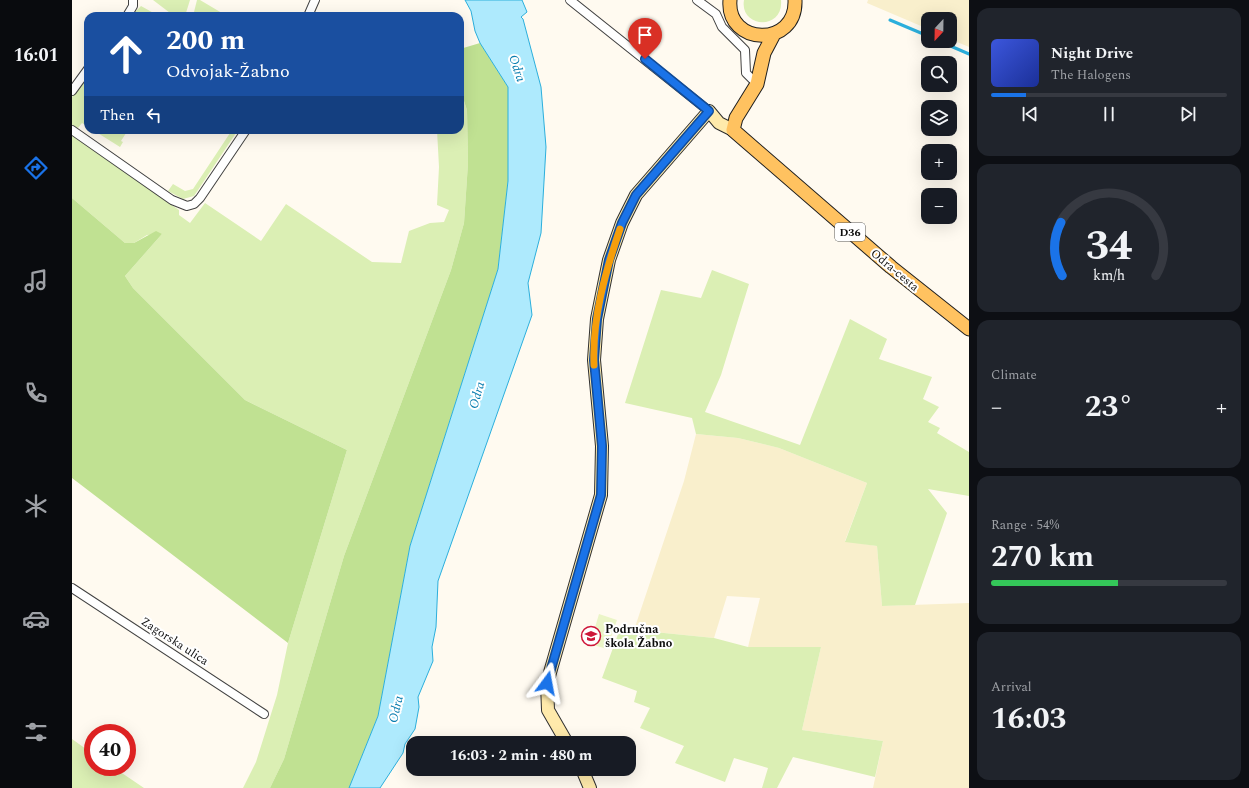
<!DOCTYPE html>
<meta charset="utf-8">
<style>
body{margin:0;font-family:Spectral,serif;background:#20242c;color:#f1f3f6;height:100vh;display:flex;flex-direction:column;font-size:15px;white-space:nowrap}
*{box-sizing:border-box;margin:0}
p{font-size:13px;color:#9ea1a6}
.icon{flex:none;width:22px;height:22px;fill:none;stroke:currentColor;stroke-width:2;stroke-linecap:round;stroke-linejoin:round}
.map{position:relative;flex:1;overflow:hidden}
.sheet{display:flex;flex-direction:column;gap:8px;padding:8px;background:#0d0f14;width:280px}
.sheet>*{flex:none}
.banner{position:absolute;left:12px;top:12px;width:380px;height:122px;border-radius:12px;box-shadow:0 4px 16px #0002;background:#1a4fa0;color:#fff;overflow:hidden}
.needle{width:26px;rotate:202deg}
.tools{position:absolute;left:849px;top:12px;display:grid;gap:8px}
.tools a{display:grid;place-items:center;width:36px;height:36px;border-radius:8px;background:#171b24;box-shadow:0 4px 16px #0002;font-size:20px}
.speed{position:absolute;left:12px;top:724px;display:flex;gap:8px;font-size:20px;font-weight:700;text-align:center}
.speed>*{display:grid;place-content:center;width:52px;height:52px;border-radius:50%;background:#171b24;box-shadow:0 4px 16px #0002;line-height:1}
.speed .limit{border:6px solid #d22;background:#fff;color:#111}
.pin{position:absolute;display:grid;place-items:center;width:34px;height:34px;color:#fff;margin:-41px -17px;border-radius:50% 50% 50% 0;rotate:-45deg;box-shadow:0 0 4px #0007}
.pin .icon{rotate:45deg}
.me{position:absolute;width:44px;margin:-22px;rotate:13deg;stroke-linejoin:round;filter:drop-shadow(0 0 3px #0008)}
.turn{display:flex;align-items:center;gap:14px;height:84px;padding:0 16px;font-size:18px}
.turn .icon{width:52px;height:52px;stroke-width:2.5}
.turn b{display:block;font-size:28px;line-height:34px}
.then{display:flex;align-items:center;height:38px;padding:0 16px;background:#0003;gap:8px;font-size:15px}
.big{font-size:30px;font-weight:700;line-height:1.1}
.sheet .tile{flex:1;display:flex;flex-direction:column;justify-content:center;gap:6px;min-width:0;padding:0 14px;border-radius:12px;background:#20242c}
.sheet .dial{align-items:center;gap:0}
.dial svg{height:104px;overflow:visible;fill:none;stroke:#363941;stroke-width:7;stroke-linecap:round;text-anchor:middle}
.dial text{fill:#f1f3f6;stroke:none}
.song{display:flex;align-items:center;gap:12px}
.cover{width:48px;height:48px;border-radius:6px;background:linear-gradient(135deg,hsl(230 70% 55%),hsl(230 70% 35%))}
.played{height:4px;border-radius:2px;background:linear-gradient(90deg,#1a73e8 15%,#363941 15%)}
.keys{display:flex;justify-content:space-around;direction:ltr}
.heat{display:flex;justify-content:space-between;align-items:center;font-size:22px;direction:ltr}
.charge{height:6px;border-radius:3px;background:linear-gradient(90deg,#34c759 54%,#363941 0)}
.trip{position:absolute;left:334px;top:736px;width:230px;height:40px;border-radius:12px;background:#171b24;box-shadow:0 4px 16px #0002;font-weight:700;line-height:40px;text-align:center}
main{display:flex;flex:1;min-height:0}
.dock{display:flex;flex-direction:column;width:72px;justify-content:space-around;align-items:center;background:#090b0e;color:#9ea1a6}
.dock .icon{width:28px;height:28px}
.dock .active{color:#1a73e8}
.dock b{font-size:18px;color:#f1f3f6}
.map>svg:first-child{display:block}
.farmland{fill:#f9efcc}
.green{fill:#dbefb4}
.forest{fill:#c0e192}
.pitch{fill:#ebf5c7}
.water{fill:#aeeafd;stroke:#2cafdc}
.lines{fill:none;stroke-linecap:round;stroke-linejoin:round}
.stream{stroke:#2cafdc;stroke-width:3}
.street-casing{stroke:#414141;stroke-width:10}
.secondary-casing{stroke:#303030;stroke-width:14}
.primary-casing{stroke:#1f1f1f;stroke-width:15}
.street{stroke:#fff;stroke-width:8}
.secondary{stroke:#ffeaab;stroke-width:12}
.primary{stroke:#ffc260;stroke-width:13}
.route-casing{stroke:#114b97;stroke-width:10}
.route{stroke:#1a73e8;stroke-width:7}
.slow{stroke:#f59e0b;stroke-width:7}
.labels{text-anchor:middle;stroke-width:4;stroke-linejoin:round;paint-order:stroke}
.shield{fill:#fff;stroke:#565656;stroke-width:1}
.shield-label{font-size:11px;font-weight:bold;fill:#0e0e0e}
.street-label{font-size:12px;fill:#0e0e0e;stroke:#fff}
.poi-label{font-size:12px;font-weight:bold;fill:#0e0e0e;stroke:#fff;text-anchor:start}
.water-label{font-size:13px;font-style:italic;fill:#097daf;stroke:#fff}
</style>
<main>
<nav class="dock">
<b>16:01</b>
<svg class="icon active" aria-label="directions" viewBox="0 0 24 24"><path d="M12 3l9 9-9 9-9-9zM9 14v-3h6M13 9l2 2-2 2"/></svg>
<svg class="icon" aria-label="music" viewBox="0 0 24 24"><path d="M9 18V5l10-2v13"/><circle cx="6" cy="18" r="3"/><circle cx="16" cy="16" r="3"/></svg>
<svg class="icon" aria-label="phone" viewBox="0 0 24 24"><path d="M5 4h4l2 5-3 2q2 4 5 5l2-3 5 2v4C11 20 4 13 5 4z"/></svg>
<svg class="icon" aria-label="climate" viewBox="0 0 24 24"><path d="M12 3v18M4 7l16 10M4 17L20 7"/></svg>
<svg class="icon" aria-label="car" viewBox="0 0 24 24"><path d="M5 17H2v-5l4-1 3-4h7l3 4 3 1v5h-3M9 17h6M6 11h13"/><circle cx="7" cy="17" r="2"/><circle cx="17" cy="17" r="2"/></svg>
<svg class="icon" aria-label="filters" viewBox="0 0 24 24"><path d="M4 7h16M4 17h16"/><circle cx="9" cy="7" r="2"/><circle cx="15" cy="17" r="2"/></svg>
</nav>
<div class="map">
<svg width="897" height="788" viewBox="0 0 897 788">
<rect width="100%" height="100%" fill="#fffaf0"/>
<path class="farmland" d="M796,0H897V47L878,39V19H856V29L795,3Z
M624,434L666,438L707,448L795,483L773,541L805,546L810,606L897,603V788H801L811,741L730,730L749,647H676L688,598L655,596L642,638L562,630L612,481Z"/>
<path class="green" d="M81,0H118L113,16H102Z
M125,0H128L155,16H121Z
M672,0H709C712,31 667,28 672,0Z
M69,6L87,16H59Z
M16,75V127L10,123L6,128L0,125V97Z
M388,89L395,110L396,163L392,223L379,270L272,556L212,759L198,788H171L184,762L205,695L216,643L275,450L173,400L61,288L53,276L90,234L75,235L62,243H53L0,198V135L107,210V215L118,223L133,203L189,241L214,204L300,262L329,263L337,231L358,223L372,222L377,210L365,205L367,167L365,130H388Z
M21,130H56L49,141L51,142L48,147Z
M160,130H166L122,196L111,199L96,191L101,184L113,191L121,189Z
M640,270L677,284L649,375L633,412L728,445L778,319L815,339L807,359L860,377L851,399L867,407L856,422L868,428L865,433L897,452V496L856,489L875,513L843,605L810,606L805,546L773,542L795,483L707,448L666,438L624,434L620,418L553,403L589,290L629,298Z
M549,626L562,630L642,638L676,647H749L730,730L811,741L803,777L721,757L705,788H690L696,768L662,758L653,782L603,763L612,746L568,728L578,708L562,702L565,691L530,678Z
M0,739L21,754V767H41L72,788H0Z"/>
<path class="forest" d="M408,43L436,87V181L426,269L338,546L306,716L277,788H198L212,759L272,556L379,270L392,223L396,163L395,110L388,89V49Z
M0,198L53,243H62L84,231L90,234L53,276L61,288L173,400L275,450L216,643L0,478Z"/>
<path class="pitch" d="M527,614L545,620L535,649L518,644Z"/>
<path class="water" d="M393,0H450L455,12L449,17L451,19L469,87L474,147L469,233L456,283L460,315L366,581L364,627L360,647L361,661L346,697L347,707L343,729L333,744L331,753L308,788H277L306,716L338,546L426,269L436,181V87L408,43L403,31L399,11Z"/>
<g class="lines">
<path class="stream" d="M818,20L856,36
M867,41L897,54"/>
<g class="street-casing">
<path id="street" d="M498,0L637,111
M625,0L644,14L650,27L673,50L674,73L685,84
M55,16L61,6V0
M236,16L243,0
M0,91L16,69
M0,130L100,200L115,206L122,204L128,198L174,130
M0,588L192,714"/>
</g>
<g class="secondary-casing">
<path id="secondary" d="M637,111L647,123L661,130
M495,743L476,710L475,683L529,495L530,446L522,360L525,319L537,260L550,223L564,195L637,111
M510,769L518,788"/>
</g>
<g class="primary-casing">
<path id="primary" d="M658,0C654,46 725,48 723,0
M702,34L692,53L685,84L664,118L661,130L819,267L897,329"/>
</g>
<use href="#street" class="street"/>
<use href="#secondary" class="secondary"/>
<use href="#primary" class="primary"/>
</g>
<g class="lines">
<g class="route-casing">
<path id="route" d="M475,683L529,495L530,446L522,360L525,319L537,260L550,223L564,195L637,111L573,59"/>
</g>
<use href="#route" class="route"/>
<path class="slow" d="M522,365C520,318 533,273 548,229"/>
</g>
<defs>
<g id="school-ring" transform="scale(1)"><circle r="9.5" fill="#fff" stroke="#ce1639" stroke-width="1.5"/><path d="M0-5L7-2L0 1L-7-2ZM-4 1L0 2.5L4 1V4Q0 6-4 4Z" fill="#ce1639"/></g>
</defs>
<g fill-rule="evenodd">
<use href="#school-ring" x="519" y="636"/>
</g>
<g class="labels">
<rect class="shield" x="763" y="223" width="30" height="18" rx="3"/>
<g class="shield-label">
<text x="778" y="236">D36</text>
</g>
<g class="street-label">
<text transform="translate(823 270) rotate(40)" y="4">Odra-cesta</text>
<text transform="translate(103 641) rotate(33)" y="4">Zagorska ulica</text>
</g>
<g class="poi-label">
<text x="533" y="633">Područna<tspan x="533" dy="14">škola Žabno</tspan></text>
</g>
<g class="water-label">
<text transform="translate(446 68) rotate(72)" y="5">Odra</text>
<text transform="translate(404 395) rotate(-74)" y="5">Odra</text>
<text transform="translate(323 709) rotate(-77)" y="5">Odra</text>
</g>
</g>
</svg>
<div class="tools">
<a><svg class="needle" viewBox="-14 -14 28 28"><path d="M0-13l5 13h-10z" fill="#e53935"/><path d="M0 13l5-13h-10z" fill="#9ea1a6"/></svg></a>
<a><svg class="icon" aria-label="search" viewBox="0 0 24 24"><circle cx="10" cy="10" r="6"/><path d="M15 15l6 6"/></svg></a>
<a><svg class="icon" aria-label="layers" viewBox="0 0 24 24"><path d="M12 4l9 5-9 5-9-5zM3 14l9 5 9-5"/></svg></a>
<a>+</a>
<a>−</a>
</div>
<div class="speed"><div class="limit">40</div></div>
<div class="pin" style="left:573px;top:59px;background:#d93025"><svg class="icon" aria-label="arrive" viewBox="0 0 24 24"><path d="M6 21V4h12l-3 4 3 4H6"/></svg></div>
<svg class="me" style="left:475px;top:683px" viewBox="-20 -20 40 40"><path d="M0-17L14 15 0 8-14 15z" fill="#1a73e8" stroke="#fff" stroke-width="4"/></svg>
<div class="trip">16:03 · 2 min · 480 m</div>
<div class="banner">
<div class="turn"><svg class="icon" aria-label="ahead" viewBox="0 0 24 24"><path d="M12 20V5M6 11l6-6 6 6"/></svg><div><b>200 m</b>Odvojak-Žabno</div></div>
<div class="then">Then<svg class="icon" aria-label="left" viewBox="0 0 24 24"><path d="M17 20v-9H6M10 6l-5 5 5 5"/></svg></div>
</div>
</div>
<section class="sheet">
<div class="tile">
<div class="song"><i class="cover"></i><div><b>Night Drive</b><p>The Halogens</p></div></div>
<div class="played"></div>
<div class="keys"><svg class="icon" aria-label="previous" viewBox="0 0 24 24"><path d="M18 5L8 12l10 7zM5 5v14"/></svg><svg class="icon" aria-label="pause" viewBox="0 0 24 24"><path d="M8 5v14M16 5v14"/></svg><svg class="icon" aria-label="next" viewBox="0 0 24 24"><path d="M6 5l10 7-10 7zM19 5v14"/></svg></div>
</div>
<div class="tile dial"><svg viewBox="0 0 100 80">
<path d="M14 69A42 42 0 1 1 86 69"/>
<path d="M14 69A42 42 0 0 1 13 28" stroke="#1a73e8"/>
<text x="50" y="56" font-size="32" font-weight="700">34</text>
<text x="50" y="72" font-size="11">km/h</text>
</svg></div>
<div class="tile"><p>Climate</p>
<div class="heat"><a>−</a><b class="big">23°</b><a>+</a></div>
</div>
<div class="tile"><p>Range · 54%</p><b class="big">270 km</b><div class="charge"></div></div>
<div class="tile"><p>Arrival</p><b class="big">16:03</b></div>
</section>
</main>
